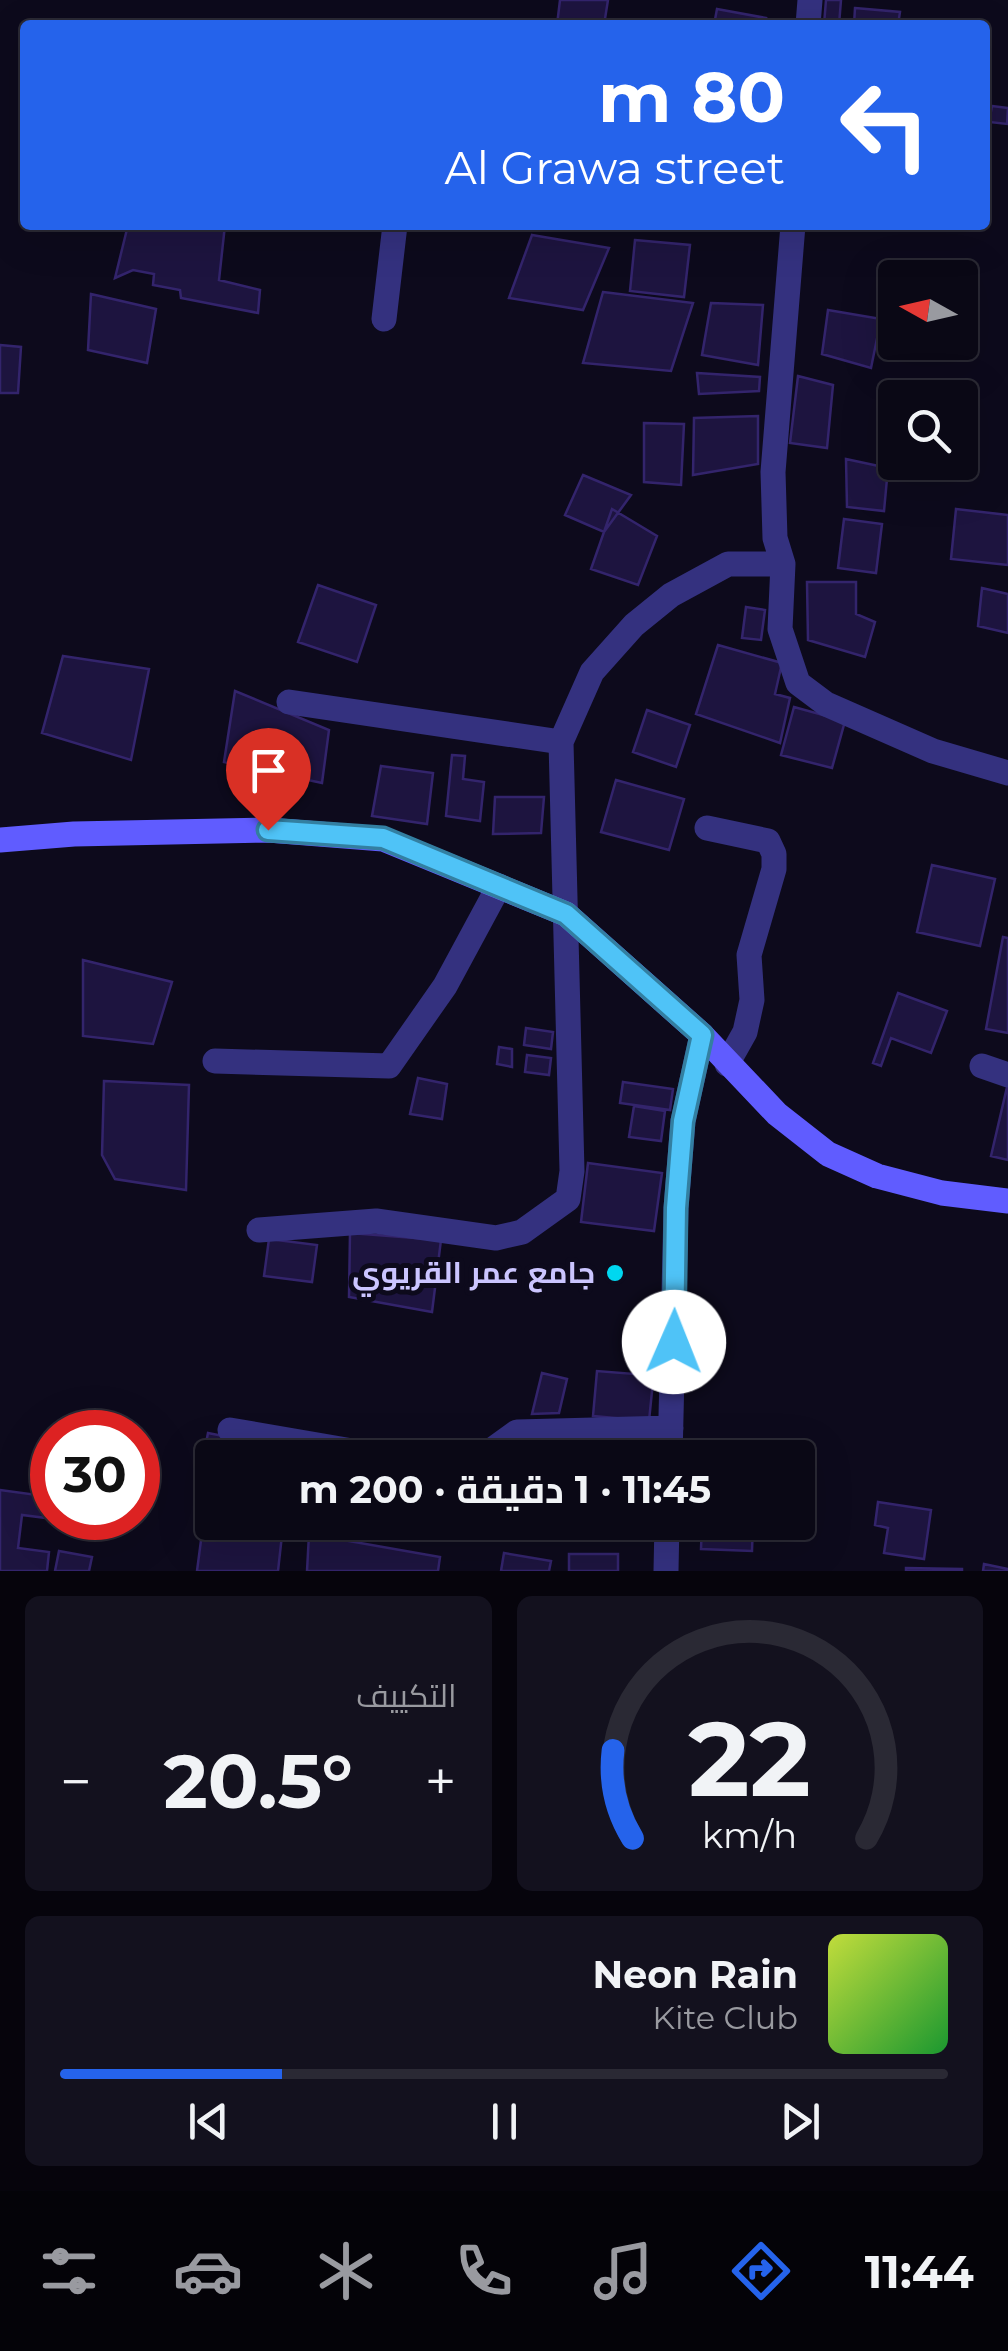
<!DOCTYPE html>
<html lang="ar">
<meta charset="utf-8">
<style>
body{margin:0;font-family:Montserrat,Cairo,sans-serif;background:#13111e;color:#f1f3f6;direction:rtl;height:100vh;display:flex;flex-direction:column;font-size:38px;white-space:nowrap}
*{box-sizing:border-box;margin:0}
p{font-size:32px;color:#999aa0}
.icon{flex:none;width:55px;height:55px;fill:none;stroke:currentColor;stroke-width:2;stroke-linecap:round;stroke-linejoin:round}
.map{position:relative;height:1571px;overflow:hidden;direction:ltr}
.side{display:flex;flex-direction:column;gap:25px;padding:25px;background:#06040c;flex:1}
.side>*{flex:none}
.hud{position:absolute;left:20px;top:20px;width:970px;height:210px;border-radius:10px;box-shadow:0 10px 40px #0002,0 0 0 2px #2a2934;direction:rtl;background:#2563eb;color:#fff;overflow:hidden}
.needle{width:65px;rotate:278deg}
.buttons{position:absolute;left:878px;top:260px;display:grid;gap:20px}
.buttons a{display:grid;place-items:center;width:100px;height:100px;border-radius:10px;background:#0a0815;box-shadow:0 10px 40px #0002,0 0 0 2px #2a2934;font-size:50px}
.speed{position:absolute;left:30px;top:1410px;display:flex;gap:20px;font-size:50px;font-weight:700;text-align:center}
.speed>*{display:grid;place-content:center;width:130px;height:130px;border-radius:50%;background:#0a0815;box-shadow:0 10px 40px #0002,0 0 0 2px #2a2934;line-height:1}
.speed .limit{border:15px solid #d22;background:#fff;color:#111}
.pin{position:absolute;display:grid;place-items:center;width:85px;height:85px;color:#fff;margin:-102px -42px;border-radius:50% 50% 50% 0;rotate:-45deg;box-shadow:0 0 10px #0007}
.pin .icon{rotate:45deg}
.me{position:absolute;width:110px;margin:-55px;rotate:1deg;stroke-linejoin:round;filter:drop-shadow(0 0 8px #0008)}
.turn{display:flex;align-items:center;gap:35px;height:210px;padding:0 40px;font-size:45px}
.turn .icon{width:130px;height:130px;stroke-width:2.5}
.turn b{display:block;font-size:70px;line-height:85px}
.big{font-size:75px;font-weight:700;line-height:1.1}
.side .widget{flex:1;display:flex;flex-direction:column;justify-content:center;gap:15px;min-width:0;padding:0 35px;border-radius:15px;background:#13111e}
.side .dial{align-items:center;gap:0}
.dial svg{height:260px;overflow:visible;fill:none;stroke:#2a2934;stroke-width:7;stroke-linecap:round;text-anchor:middle}
.dial text{fill:#f1f3f6;stroke:none}
.song{display:flex;align-items:center;gap:30px}
.cover{width:120px;height:120px;border-radius:15px;background:linear-gradient(135deg,hsl(70 70% 55%),hsl(130 70% 35%))}
.played{height:10px;border-radius:5px;background:linear-gradient(90deg,#2563eb 25%,#2a2934 25%)}
.keys{display:flex;justify-content:space-around;direction:ltr}
.heat{display:flex;justify-content:space-between;align-items:center;font-size:55px;direction:ltr}
.side .tiles{flex:1;display:grid;gap:25px;grid-template-columns:1fr 1fr}
.widget:last-child{grid-column:span 2}
.trip{position:absolute;left:195px;top:1440px;width:620px;height:100px;border-radius:10px;background:#0a0815;box-shadow:0 10px 40px #0002,0 0 0 2px #2a2934;font-weight:700;line-height:100px;text-align:center;direction:rtl}
.menu{display:flex;height:160px;justify-content:space-around;align-items:center;background:#040308;color:#999aa0}
.menu .icon{width:70px;height:70px}
.menu .on{color:#2563eb}
.menu b{font-size:45px;color:#f1f3f6}
.map>svg:first-child{display:block}
.building{fill:#1d143f;stroke:#33246c;stroke-width:2.5}
.lines{fill:none;stroke-linecap:round;stroke-linejoin:round}
.street{stroke:#34317f;stroke-width:25}
.secondary{stroke:#605cff;stroke-width:25}
.route-casing{stroke:#337fa1;stroke-width:25}
.route{stroke:#4fc3f7;stroke-width:18}
.poi-dot{fill:#00d7f0;stroke:#0d0a1c;stroke-width:4}
.labels{text-anchor:middle;stroke-width:10;stroke-linejoin:round;paint-order:stroke}
.poi-label{font-size:30px;font-weight:bold;fill:#cbc5ff;stroke:#0d0a1c;text-anchor:end}
</style>
<div class="map">
<svg width="1008" height="1571" viewBox="0 0 1008 1571">
<rect width="100%" height="100%" fill="#0d0a1c"/>
<path class="building" d="M560,0H608L604,25H557Z
M826,0H841L839,25H824Z
M855,8L900,12L898,25H854Z
M717,9L766,18L764,25H714Z
M992,106L1008,108L1007,124L989,122Z
M128,225H225L219,280L260,290L258,313L181,298L180,290L153,285L154,274L133,270L115,278Z
M532,235L609,248L583,310L509,298Z
M635,240L690,245L684,297L630,291Z
M603,292L693,303L671,371L583,363Z
M91,294L156,309L147,363L88,350Z
M711,303L763,305L758,365L702,355Z
M828,310L881,319L871,368L822,354Z
M0,345L21,347L18,393H0Z
M697,373L760,377L759,391L699,394Z
M798,376L833,385L827,448L790,443Z
M758,416V464L693,475L694,418Z
M644,423L684,424L681,485L644,482Z
M846,459L888,468L884,511L847,507Z
M583,475L631,495L604,532L565,515Z
M612,509L657,536L638,585L591,569Z
M956,509L1008,515V565L951,559Z
M844,519L882,524L876,573L838,568Z
M807,582H856V614L875,622L865,657L808,640Z
M318,585L376,605L357,662L298,642Z
M982,588L1008,594V633L978,626Z
M746,607L765,610L761,640L742,638Z
M718,645L782,663L775,694L790,698L780,743L696,714Z
M63,656L149,669L131,760L42,733Z
M235,691L329,730L322,783L224,762Z
M794,707L845,721L832,768L781,755Z
M647,710L690,725L676,767L633,752Z
M452,755L465,756L463,779L484,782L480,821L446,816Z
M381,766L433,773L427,824L372,816Z
M616,780L684,799L669,850L601,832Z
M495,797H544L541,833L493,834Z
M932,865L995,879L980,946L917,932Z
M1003,937L1008,938V1033L986,1029Z
M83,960L172,982L153,1044L83,1036Z
M898,993L947,1011L931,1053L891,1038L881,1066L873,1063Z
M526,1028L553,1032L551,1049L524,1045Z
M499,1047L512,1049V1067L497,1064Z
M527,1055L551,1058L549,1075L525,1072Z
M418,1078L447,1084L442,1119L410,1114Z
M104,1081L189,1085L186,1190L115,1179L102,1155Z
M623,1082L673,1089L670,1110L620,1103Z
M1007,1087H1008V1160L991,1156Z
M634,1106L665,1111L661,1141L629,1137Z
M588,1163L662,1173L654,1231L581,1222Z
M350,1233L441,1240L432,1312L349,1297Z
M269,1239L317,1245L312,1282L264,1276Z
M636,1350L656,1352L649,1421L593,1416L597,1371L634,1374Z
M542,1373L567,1379L559,1413L532,1414Z
M208,1433L289,1449L287,1458H212V1497L196,1494Z
M562,1447L615,1452V1458H561Z
M0,1490L52,1497L54,1519L22,1515L18,1548L49,1552L47,1571H0Z
M878,1502L931,1510L924,1559L884,1553L888,1528L875,1525Z
M702,1522H753L752,1551L701,1549Z
M203,1525L282,1535L278,1571H197Z
M309,1534L440,1557L438,1571H307Z
M59,1551L92,1557L89,1571H55Z
M504,1553L551,1561L549,1571H501Z
M569,1554H618V1571H569Z
M984,1564L1008,1569V1571H983Z
M906,1568L962,1569V1571H906Z"/>
<g class="lines">
<path class="street" d="M808,25L810,0
M793,225L773,472L775,538L783,564L780,629L798,683L826,704L933,751L1008,773
M384,319L395,225
M289,702L561,742
M707,828L768,841L774,854V869L749,955L752,1000L745,1032L727,1064
M215,1061L389,1066L445,986L499,886
M982,1066L1008,1075
M259,1230L376,1221L496,1238L522,1232L568,1199L572,1171L561,742L592,672L634,625L671,595L728,564H783
M230,1430L393,1458
M481,1458L517,1432L671,1428
M670,1458L676,1208L683,1121L702,1035
M666,1571L667,1522"/>
<path class="secondary" d="M0,840L74,834L268,830L383,839L566,914L702,1035L777,1114L828,1154L877,1176L942,1193L1008,1201"/>
</g>
<g class="lines">
<g class="route-casing">
<path id="route" d="M268,830L383,838L566,914L702,1035L683,1121L676,1208L674,1342"/>
</g>
<use href="#route" class="route"/>
</g>
<circle class="poi-dot" cx="615" cy="1273" r="10"/>
<g class="labels">
<g class="poi-label">
<text x="595" y="1283">جامع عمر القريوي</text>
</g>
</g>
</svg>
<div class="buttons">
<a><svg class="needle" viewBox="-14 -14 28 28"><path d="M0-13l5 13h-10z" fill="#e53935"/><path d="M0 13l5-13h-10z" fill="#999aa0"/></svg></a>
<a><svg class="icon" aria-label="search" viewBox="0 0 24 24"><circle cx="10" cy="10" r="6"/><path d="M15 15l6 6"/></svg></a>
</div>
<div class="speed"><div class="limit">30</div></div>
<div class="pin" style="left:268px;top:830px;background:#d93025"><svg class="icon" aria-label="arrive" viewBox="0 0 24 24"><path d="M6 21V4h12l-3 4 3 4H6"/></svg></div>
<svg class="me" style="left:674px;top:1342px" viewBox="-20 -20 40 40"><circle r="19" fill="#fff"/><path d="M0-13L10 11 0 6-10 11z" fill="#4fc3f7"/></svg>
<div class="trip">11:45 · 1 دقيقة · 200 m</div>
<div class="hud">
<div class="turn"><svg class="icon" aria-label="left" viewBox="0 0 24 24"><path d="M17 20v-9H6M10 6l-5 5 5 5"/></svg><div><b>80 m</b>Al Grawa street</div></div>
</div>
</div>
<section class="side">
<div class="tiles">
<div class="widget dial"><svg viewBox="0 0 100 80">
<path d="M14 69A42 42 0 1 1 86 69"/>
<path d="M14 69A42 42 0 0 1 8 42" stroke="#2563eb"/>
<text x="50" y="56" font-size="32" font-weight="700">22</text>
<text x="50" y="72" font-size="11">km/h</text>
</svg></div>
<div class="widget"><p>التكييف</p>
<div class="heat"><a>−</a><b class="big">20.5°</b><a>+</a></div>
</div>
<div class="widget">
<div class="song"><i class="cover"></i><div><b>Neon Rain</b><p>Kite Club</p></div></div>
<div class="played"></div>
<div class="keys"><svg class="icon" aria-label="previous" viewBox="0 0 24 24"><path d="M18 5L8 12l10 7zM5 5v14"/></svg><svg class="icon" aria-label="pause" viewBox="0 0 24 24"><path d="M8 5v14M16 5v14"/></svg><svg class="icon" aria-label="next" viewBox="0 0 24 24"><path d="M6 5l10 7-10 7zM19 5v14"/></svg></div>
</div>
</div>
</section>
<nav class="menu">
<b>11:44</b>
<svg class="icon on" aria-label="directions" viewBox="0 0 24 24"><path d="M12 3l9 9-9 9-9-9zM9 14v-3h6M13 9l2 2-2 2"/></svg>
<svg class="icon" aria-label="music" viewBox="0 0 24 24"><path d="M9 18V5l10-2v13"/><circle cx="6" cy="18" r="3"/><circle cx="16" cy="16" r="3"/></svg>
<svg class="icon" aria-label="phone" viewBox="0 0 24 24"><path d="M5 4h4l2 5-3 2q2 4 5 5l2-3 5 2v4C11 20 4 13 5 4z"/></svg>
<svg class="icon" aria-label="climate" viewBox="0 0 24 24"><path d="M12 3v18M4 7l16 10M4 17L20 7"/></svg>
<svg class="icon" aria-label="car" viewBox="0 0 24 24"><path d="M5 17H2v-5l4-1 3-4h7l3 4 3 1v5h-3M9 17h6M6 11h13"/><circle cx="7" cy="17" r="2"/><circle cx="17" cy="17" r="2"/></svg>
<svg class="icon" aria-label="filters" viewBox="0 0 24 24"><path d="M4 7h16M4 17h16"/><circle cx="9" cy="7" r="2"/><circle cx="15" cy="17" r="2"/></svg>
</nav>
